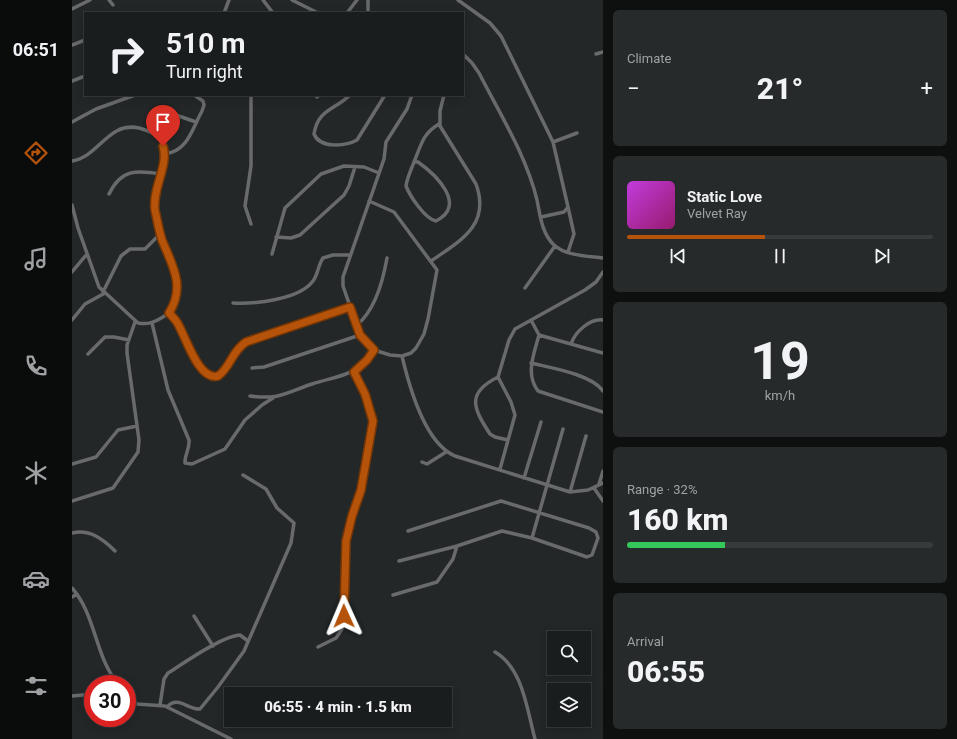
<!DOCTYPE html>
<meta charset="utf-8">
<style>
body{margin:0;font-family:Roboto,sans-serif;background:#272a2b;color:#f1f3f6;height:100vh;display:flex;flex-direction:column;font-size:15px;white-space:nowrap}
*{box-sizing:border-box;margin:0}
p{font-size:13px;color:#9fa2a4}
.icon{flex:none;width:22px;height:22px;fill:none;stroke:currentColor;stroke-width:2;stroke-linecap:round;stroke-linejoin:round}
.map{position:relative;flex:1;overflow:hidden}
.drawer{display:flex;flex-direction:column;gap:10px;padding:10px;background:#0e1010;width:354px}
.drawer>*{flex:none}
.top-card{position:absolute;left:12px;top:12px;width:380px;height:84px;border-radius:0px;box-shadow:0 2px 10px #0003,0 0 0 1px #383b3c;background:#1a1d1e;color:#f1f3f6;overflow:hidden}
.fabs{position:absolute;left:475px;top:631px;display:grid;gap:8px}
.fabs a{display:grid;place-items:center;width:44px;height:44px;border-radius:0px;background:#1a1d1e;box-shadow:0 2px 10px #0003,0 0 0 1px #383b3c;font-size:20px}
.speed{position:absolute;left:12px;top:675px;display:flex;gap:8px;font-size:20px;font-weight:700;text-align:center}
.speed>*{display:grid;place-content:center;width:52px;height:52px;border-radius:50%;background:#1a1d1e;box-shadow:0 2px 10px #0003,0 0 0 1px #383b3c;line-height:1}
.speed .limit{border:6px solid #d22;background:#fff;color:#111}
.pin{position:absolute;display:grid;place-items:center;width:34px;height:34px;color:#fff;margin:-41px -17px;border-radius:50% 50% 50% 0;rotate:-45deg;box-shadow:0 0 4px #0007}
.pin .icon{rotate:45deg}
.me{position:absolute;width:44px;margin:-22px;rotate:359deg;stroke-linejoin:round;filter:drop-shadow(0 0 3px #0008)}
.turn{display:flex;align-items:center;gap:14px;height:84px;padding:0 16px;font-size:18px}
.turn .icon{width:52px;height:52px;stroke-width:2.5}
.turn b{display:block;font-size:28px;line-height:34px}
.big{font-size:30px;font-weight:800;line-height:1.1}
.drawer .widget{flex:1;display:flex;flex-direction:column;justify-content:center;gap:6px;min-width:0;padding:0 14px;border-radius:6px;background:#272a2b}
.drawer .dial{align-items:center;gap:0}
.dial b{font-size:52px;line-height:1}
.song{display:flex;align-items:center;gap:12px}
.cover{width:48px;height:48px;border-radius:6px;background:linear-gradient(135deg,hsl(290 70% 55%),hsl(320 70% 35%))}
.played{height:4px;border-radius:2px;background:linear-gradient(90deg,#b45309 45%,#383b3c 45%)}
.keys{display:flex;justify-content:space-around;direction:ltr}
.heat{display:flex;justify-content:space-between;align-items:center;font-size:22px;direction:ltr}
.charge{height:6px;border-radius:3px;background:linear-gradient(90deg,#34c759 32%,#383b3c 0)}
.trip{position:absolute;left:152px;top:687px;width:228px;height:40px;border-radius:0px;background:#1a1d1e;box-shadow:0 2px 10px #0003,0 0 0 1px #383b3c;font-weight:800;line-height:40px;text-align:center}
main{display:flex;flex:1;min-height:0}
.menu{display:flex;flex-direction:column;width:72px;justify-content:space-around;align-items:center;background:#0a0c0c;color:#9fa2a4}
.menu .icon{width:28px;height:28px}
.menu .active{color:#b45309}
.menu b{font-size:18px;color:#f1f3f6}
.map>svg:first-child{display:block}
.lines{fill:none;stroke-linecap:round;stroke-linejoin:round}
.street{stroke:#686a6b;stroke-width:3.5}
.route-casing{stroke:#753606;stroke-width:10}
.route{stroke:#b45309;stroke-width:7}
</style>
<main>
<nav class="menu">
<b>06:51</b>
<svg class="icon active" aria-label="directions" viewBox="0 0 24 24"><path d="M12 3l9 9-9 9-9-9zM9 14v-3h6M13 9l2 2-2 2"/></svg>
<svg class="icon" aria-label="music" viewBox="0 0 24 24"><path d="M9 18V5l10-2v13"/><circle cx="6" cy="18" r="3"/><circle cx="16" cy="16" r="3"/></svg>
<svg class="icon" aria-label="phone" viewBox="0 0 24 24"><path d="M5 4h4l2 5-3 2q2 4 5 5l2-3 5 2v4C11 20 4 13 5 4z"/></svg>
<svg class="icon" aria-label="climate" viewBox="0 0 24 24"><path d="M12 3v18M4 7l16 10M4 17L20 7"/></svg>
<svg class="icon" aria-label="car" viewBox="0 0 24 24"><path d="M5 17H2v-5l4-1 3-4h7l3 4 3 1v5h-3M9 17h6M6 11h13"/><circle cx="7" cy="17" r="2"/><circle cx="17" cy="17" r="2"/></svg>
<svg class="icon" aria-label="filters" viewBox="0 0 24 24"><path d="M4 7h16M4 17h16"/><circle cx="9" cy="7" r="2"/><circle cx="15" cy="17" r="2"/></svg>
</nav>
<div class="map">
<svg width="531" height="739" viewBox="0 0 531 739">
<rect width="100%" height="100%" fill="#232728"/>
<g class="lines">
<path class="street" d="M37,0L41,5
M191,0L201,13
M220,0L246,13
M386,0L418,23L429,36L481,142L496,207L492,212L469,217
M0,9L18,0
M152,13L157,0
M275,13L285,0
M296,13V0
M0,45L13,40
M391,54L400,63L407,73C428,114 454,155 465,200C468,215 470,234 482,245C494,256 515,256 531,258
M524,54L531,52
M0,81L13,76
M179,95V166L173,206L179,224
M278,95C263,110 246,109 242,134C248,149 274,146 285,140L313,95
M245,97L247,95
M85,120L101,114L124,122
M0,122L24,109L63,95
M481,142L505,133
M93,154C116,151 120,129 130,111L132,105L131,101L122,95
M0,161C27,157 36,121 67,128C74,130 81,132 87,137C100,160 81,183 83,208C84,217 86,227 89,235C92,247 99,258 103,269C108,284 105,309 91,317C83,322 76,325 66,323L27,287L6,228L0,205
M342,162H346C363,174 396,205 364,221C353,219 338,196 334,186C335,178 339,170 342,162C349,146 350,134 367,124
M37,194C49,169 64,170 89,174
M297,201L322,212L365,270L356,319L352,334L344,348L339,353L330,356L318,355L302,350L288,335L271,286V277L312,159L314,142L335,109L340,95
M496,207L502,234L496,252
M204,237L219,238L228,235L272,195L277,186L283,167
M200,254L213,208L249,174L272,166L292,167L307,173
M359,261C388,241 419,225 404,184L368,126V111L372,95
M0,272L15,254
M453,288L483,246
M31,292L49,256L58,249H73L88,234
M161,303C182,304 227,300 241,281C246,275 246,265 251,258L261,255H278
M97,313C114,329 118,370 143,377L149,374L163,351L174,342L278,307
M0,320L13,304L33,293
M459,320L467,335L531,353
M80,323L96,390L117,440C118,449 112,456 113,463L120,464L153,449L173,420L190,405L201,398
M285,325C303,310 311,281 315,258
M467,335C462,354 453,374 466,391L531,412
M499,344C503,332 518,318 531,320
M16,354L33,337H42L57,340
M330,356C337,386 353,443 383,456L498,492L516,490L531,483
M459,363C479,368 519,374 531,391
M180,368L192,367L288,335
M426,377C394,393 401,408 418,434L423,437L436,440
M178,396C207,400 214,393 240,384C267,375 285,377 302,350
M350,462L355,464L374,452
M0,464L24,457L46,430L65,426
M428,469L443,415L439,402L426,377L437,340L443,329L513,290L524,282L531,272
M452,478L469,422
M527,484L531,471
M522,488L531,501
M498,492L514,436
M0,501L41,488L66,452L67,440L55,353V345L63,322
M0,533C18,529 31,539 43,551
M460,538L491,429
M327,561L385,546L430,531L460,538L515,557L520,555L526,538L524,532L517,528L429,501L336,531
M0,588C24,615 23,657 46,684
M321,595L365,582L381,559L385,546
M0,597L5,594
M122,616L141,646
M246,647L264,638L270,629L274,541L275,530L290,483L294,450L301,421L293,394L282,372
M423,652C451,668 455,710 463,739
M55,694L65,704L93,706L159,739
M0,696L21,694
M88,705L92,679L96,673C112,663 150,636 168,635L176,641
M95,707C106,695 116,710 128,709L146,687L172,651L219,543L222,523L205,508L194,489L171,475"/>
</g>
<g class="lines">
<g class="route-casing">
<path id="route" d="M91,146C97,166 80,188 83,210C85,219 87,231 90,240C100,265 114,286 97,313C101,317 105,321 107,326C114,338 127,381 146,376C159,367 159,352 174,342L278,307L288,335L302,350L295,360L282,372L293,394L301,421L289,490L280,516L274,541L272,616"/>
</g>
<use href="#route" class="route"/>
</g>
</svg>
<div class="fabs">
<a><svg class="icon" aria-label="search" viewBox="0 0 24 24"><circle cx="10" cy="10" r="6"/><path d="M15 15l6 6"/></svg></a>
<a><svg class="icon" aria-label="layers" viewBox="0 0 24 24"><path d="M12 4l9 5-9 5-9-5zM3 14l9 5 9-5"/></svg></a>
</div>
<div class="speed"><div class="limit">30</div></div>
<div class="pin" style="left:91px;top:146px;background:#d93025"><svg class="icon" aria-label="arrive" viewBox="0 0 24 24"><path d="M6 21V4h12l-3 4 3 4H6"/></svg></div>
<svg class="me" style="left:272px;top:616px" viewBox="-20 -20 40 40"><path d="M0-17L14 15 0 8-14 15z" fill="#b45309" stroke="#fff" stroke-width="4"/></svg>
<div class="trip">06:55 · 4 min · 1.5 km</div>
<div class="top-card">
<div class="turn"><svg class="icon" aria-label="right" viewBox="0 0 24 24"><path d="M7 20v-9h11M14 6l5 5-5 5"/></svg><div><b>510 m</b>Turn right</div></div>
</div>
</div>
<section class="drawer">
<div class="widget"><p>Climate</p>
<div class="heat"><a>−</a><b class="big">21°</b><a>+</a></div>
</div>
<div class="widget">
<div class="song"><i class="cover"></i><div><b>Static Love</b><p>Velvet Ray</p></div></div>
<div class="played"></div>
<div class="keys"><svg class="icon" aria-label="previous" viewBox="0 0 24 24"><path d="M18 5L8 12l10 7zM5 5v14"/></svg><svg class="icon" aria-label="pause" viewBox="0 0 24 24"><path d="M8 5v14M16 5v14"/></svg><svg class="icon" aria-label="next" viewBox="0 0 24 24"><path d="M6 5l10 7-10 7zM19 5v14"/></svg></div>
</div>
<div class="widget dial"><b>19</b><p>km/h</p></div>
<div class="widget"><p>Range · 32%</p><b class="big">160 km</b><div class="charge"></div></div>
<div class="widget"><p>Arrival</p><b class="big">06:55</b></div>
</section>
</main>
